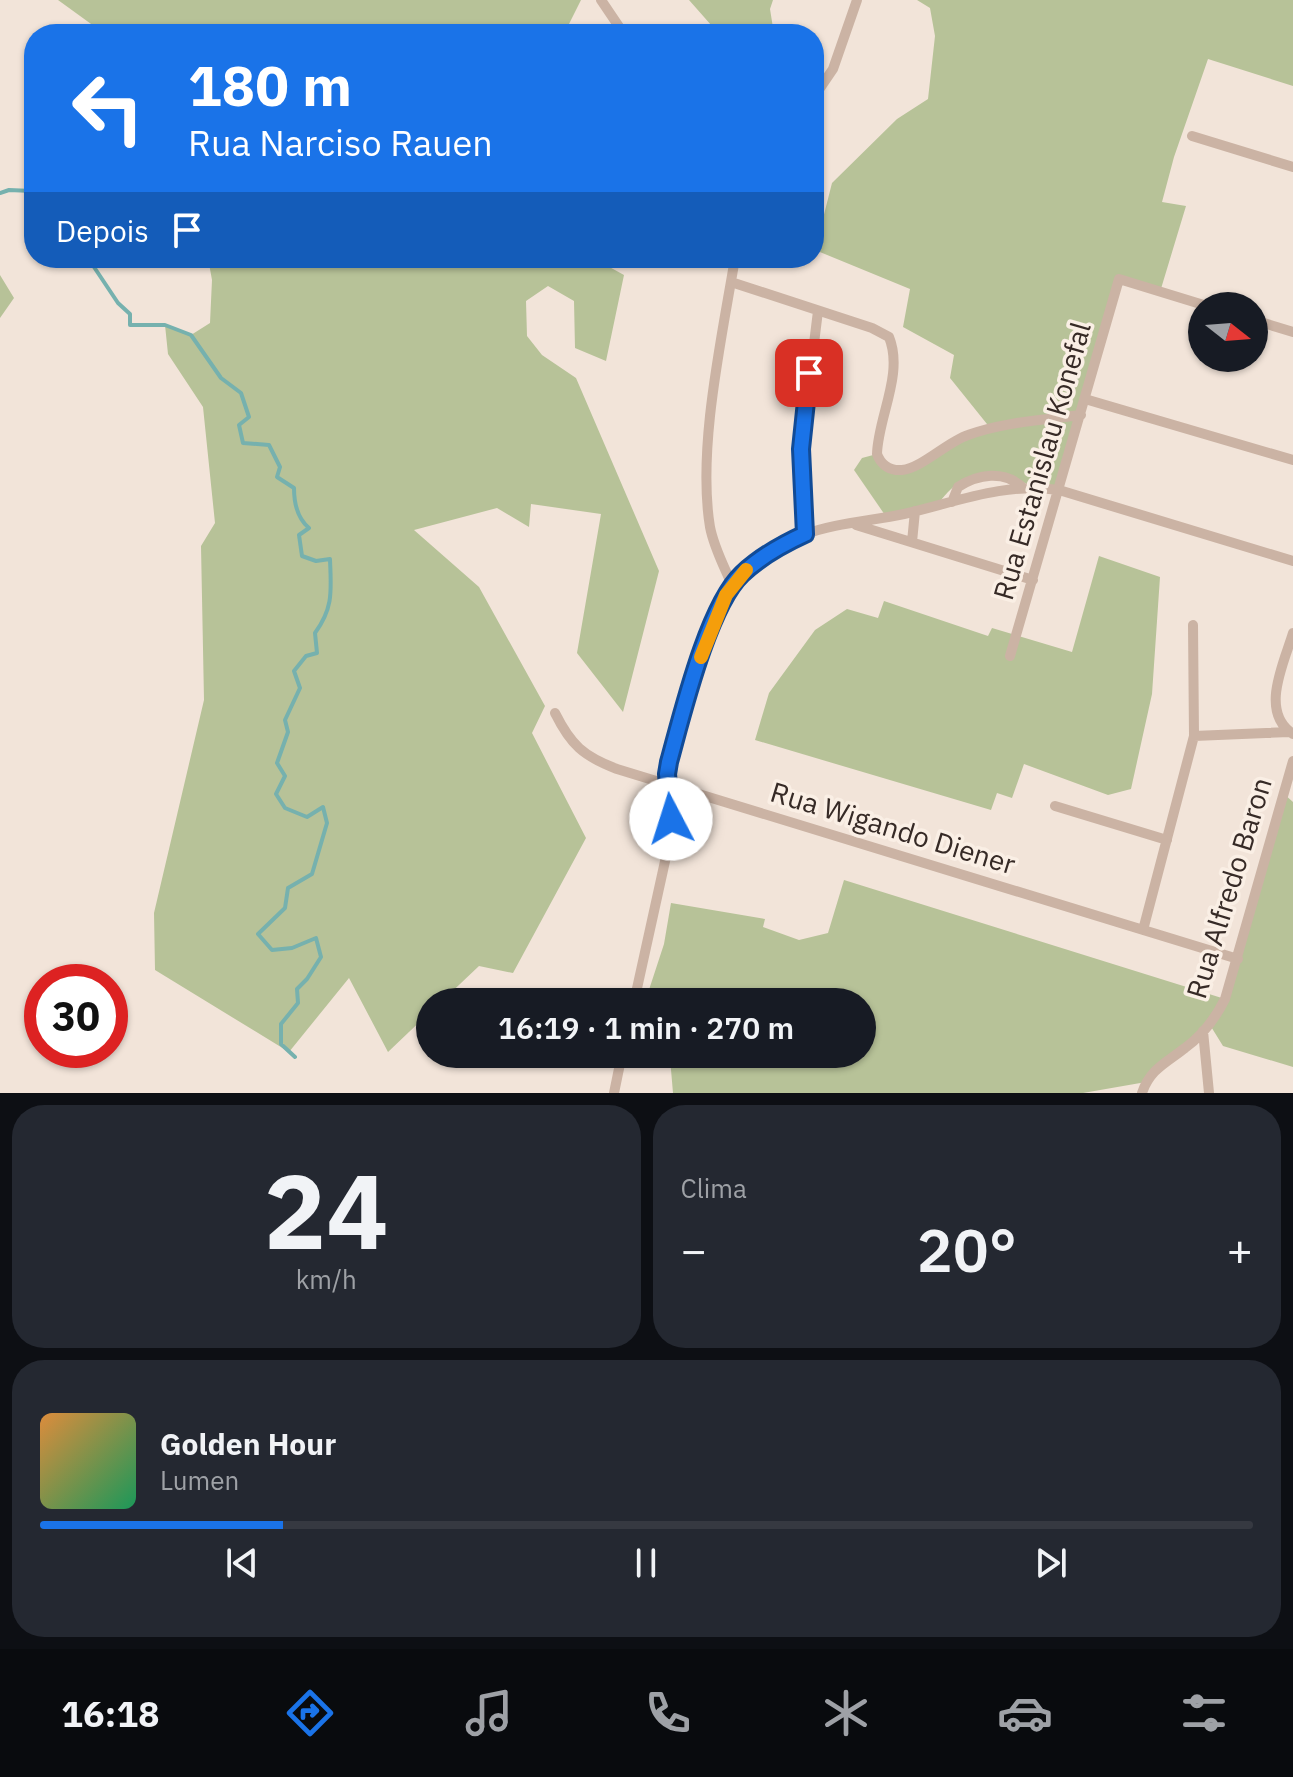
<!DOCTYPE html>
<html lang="pt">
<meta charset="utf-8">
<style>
body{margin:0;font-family:"IBM Plex Sans",sans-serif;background:#242831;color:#f1f3f6;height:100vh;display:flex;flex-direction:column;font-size:30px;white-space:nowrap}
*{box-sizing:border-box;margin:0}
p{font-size:26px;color:#9ea1a6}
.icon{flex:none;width:44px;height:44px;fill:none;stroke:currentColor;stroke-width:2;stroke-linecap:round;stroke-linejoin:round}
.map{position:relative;height:1093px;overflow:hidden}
.sheet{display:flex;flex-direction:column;gap:12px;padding:12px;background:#0d0f14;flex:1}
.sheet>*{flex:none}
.hud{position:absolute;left:24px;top:24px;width:800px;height:244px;border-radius:32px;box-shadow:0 2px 6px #0004;background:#1a73e8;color:#fff;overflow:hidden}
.needle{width:52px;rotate:107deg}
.fabs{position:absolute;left:1188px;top:292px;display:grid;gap:16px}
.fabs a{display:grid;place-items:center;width:80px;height:80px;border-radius:50%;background:#171b24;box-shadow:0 2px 6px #0004;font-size:40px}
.speed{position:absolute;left:24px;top:964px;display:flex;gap:16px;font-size:40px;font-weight:700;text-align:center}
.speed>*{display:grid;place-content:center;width:104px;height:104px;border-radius:50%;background:#171b24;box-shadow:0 2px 6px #0004;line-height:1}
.speed .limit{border:12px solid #d22;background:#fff;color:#111}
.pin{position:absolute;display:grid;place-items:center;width:68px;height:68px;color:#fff;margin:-34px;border-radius:16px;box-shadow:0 4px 12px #0006}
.me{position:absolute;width:88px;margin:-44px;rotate:355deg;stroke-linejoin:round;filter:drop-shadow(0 0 6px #0008)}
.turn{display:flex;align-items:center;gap:28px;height:168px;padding:0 32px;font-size:36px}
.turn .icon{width:104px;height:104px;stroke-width:2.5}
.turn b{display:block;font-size:56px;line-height:68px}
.then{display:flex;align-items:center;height:76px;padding:0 32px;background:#0003;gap:16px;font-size:30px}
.big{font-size:60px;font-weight:600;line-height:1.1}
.sheet .widget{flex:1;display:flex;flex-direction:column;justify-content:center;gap:12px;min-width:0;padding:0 28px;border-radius:32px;background:#242831}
.sheet .dial{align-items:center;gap:0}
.dial b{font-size:104px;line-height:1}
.song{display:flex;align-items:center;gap:24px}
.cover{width:96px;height:96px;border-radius:12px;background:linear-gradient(135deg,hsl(30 70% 55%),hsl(150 70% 35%))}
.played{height:8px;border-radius:4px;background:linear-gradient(90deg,#1a73e8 20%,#363941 20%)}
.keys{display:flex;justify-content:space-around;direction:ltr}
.heat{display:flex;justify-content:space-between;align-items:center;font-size:44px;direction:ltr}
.sheet .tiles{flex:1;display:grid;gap:12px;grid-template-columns:1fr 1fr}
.widget:last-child{grid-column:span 2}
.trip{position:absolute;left:416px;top:988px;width:460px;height:80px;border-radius:40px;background:#171b24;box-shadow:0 2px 6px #0004;font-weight:600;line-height:80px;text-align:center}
.tab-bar{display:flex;height:128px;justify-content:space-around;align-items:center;background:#090b0e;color:#9ea1a6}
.tab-bar .icon{width:56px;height:56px}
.tab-bar .active{color:#1a73e8}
.tab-bar b{font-size:36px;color:#f1f3f6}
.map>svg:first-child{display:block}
.green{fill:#b7c298}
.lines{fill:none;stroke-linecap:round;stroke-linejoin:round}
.stream{stroke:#76b1ae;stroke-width:4}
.minor{stroke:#cbb3a4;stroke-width:10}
.route-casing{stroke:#114b97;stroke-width:20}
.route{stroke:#1a73e8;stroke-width:14}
.slow{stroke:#f59e0b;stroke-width:14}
.labels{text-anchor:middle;stroke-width:7;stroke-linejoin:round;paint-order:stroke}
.street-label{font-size:28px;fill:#362a26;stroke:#faefe5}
</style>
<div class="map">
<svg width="1293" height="1093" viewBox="0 0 1293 1093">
<rect width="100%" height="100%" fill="#f2e4d9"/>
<path class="green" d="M58,0H581L564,34H111L98,29Z
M689,0H773L770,9L774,34H719Z
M917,0H1293V86L1208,59L1174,157L1162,202L1186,206L1160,292L1120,279L1059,490C1051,489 1042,489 1034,487C1026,485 1019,479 1012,476C981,464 954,480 937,506L887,518L854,470L862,458L877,454L879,460L901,470L991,429L950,378L954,355L903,327L910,289L815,250L832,183L897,119L928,99L935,36L930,8Z
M208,258H593L624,275L606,361L575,348L574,301L548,286L526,301L527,336L542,355L576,378L659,571L623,712L577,653L601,514L531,504L529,527L497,508L414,530L479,587L545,706L532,733L586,838L513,973L479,966L441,1002H430V1012L388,1052L349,978L289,1052L155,970L154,913L204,700L201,546L215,523L203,407L168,354L165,325L191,335L210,323L212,280Z
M0,275L14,298L0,318Z
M1099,556L1160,577L1152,694L1131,789L1108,795L1024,764L1012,798L997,793L991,810L755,740L769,693L815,630L847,609L878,618L884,601L988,636L992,628L1072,652Z
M1284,794L1293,802V1067L1223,1046L1210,1025L1146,1082L1083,1093H673L670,1058L657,1054H862V1002H645L664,944L671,903L765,919L763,927L799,940L828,933L844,880L1225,999Z"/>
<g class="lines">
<path class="stream" d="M0,193L9,190L32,191L34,200
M88,258L118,303L130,314V325H165L191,335L221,378L241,393L249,417L239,425L243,443L269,445L280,467L277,477L294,488C294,504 297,518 309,528L299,535L302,556L316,561L330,559C331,590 334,607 315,633L317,653L306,656L294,671L300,688L285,720L288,732L277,763L285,776L276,794L285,808L307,817L323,807L327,823L312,874L288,888L285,908L258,934L272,950L292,948L316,938L321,957L307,979L297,989L298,1003L281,1024V1044L295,1057"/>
<path class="minor" d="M601,0L624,34
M814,97L833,69L857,0
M1192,136L1293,167
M731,282L872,328L889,337C904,374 878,417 877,454C881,465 890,471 902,470C922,468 947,442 968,435C1003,422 1044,420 1081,415
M1254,320L1293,332
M1085,399L1293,460
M952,502L958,487C978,474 1004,470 1022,487
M856,525L1033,580
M805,534L801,449L818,311
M912,542L915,511
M732,585C724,566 714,548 710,527C697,449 722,337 735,258
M1293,633C1284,663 1259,712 1293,734
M1010,656L1119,279L1207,306
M555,713C571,745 583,756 617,769L1238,959
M1194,736L1289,732
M1055,806L1167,840
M1143,930L1194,736L1193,625
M634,1002L671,834C672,813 667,793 667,773C668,760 674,745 677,732C689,690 707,617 733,584C749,563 778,545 803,535C834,523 871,521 904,514C956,502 1005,482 1059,490L1293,561
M1203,1031L1209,1093
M614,1093L622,1054
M1142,1093C1150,1069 1166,1063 1185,1048C1203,1035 1215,1019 1225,999L1293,761"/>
</g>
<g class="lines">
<g class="route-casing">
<path id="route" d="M671,819L667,774L669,762C682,715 708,606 742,574C760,557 783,544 805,534L801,449L809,373"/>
</g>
<use href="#route" class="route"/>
<path class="slow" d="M701,657L726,595L746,570"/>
</g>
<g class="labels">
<g class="street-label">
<text transform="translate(1042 461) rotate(-74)" y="10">Rua Estanislau Konefal</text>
<text transform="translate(893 828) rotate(17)" y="10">Rua Wigando Diener</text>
<text transform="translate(1229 888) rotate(-73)" y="10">Rua Alfredo Baron</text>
</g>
</g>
</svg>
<div class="fabs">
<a><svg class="needle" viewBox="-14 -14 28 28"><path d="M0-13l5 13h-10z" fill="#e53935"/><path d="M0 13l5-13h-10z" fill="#9ea1a6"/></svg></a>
</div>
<div class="speed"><div class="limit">30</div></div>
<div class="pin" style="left:809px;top:373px;background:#d93025"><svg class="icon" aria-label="arrive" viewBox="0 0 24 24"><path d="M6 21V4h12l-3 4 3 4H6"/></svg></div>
<svg class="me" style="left:671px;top:819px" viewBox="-20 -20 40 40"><circle r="19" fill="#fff"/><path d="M0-13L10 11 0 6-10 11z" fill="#1a73e8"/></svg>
<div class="trip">16:19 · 1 min · 270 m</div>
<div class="hud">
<div class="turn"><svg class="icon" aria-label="left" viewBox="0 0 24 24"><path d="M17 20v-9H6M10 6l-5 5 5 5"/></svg><div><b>180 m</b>Rua Narciso Rauen</div></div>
<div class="then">Depois<svg class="icon" aria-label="arrive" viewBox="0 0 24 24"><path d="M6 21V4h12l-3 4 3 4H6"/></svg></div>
</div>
</div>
<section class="sheet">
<div class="tiles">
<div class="widget dial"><b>24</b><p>km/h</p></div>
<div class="widget"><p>Clima</p>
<div class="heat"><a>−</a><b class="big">20°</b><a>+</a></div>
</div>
<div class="widget">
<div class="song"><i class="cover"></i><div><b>Golden Hour</b><p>Lumen</p></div></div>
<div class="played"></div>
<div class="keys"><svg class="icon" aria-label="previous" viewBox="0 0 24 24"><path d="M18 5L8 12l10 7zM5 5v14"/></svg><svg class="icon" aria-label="pause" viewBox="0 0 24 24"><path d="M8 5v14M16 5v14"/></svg><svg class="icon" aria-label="next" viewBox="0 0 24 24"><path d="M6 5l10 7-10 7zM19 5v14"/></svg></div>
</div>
</div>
</section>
<nav class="tab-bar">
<b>16:18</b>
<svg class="icon active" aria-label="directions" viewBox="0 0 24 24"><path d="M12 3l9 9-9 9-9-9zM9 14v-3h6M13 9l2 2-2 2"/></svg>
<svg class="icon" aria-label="music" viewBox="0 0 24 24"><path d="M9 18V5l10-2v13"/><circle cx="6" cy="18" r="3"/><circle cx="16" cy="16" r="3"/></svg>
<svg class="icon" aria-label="phone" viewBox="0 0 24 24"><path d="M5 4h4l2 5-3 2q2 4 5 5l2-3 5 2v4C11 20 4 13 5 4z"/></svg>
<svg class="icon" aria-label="climate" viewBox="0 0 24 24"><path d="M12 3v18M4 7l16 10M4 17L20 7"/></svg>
<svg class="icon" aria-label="car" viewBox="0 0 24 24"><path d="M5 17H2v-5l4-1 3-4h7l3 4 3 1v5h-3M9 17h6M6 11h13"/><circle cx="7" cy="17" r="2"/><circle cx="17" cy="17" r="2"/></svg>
<svg class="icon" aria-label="filters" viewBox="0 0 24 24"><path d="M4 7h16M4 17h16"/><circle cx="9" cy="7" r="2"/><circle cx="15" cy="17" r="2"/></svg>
</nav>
